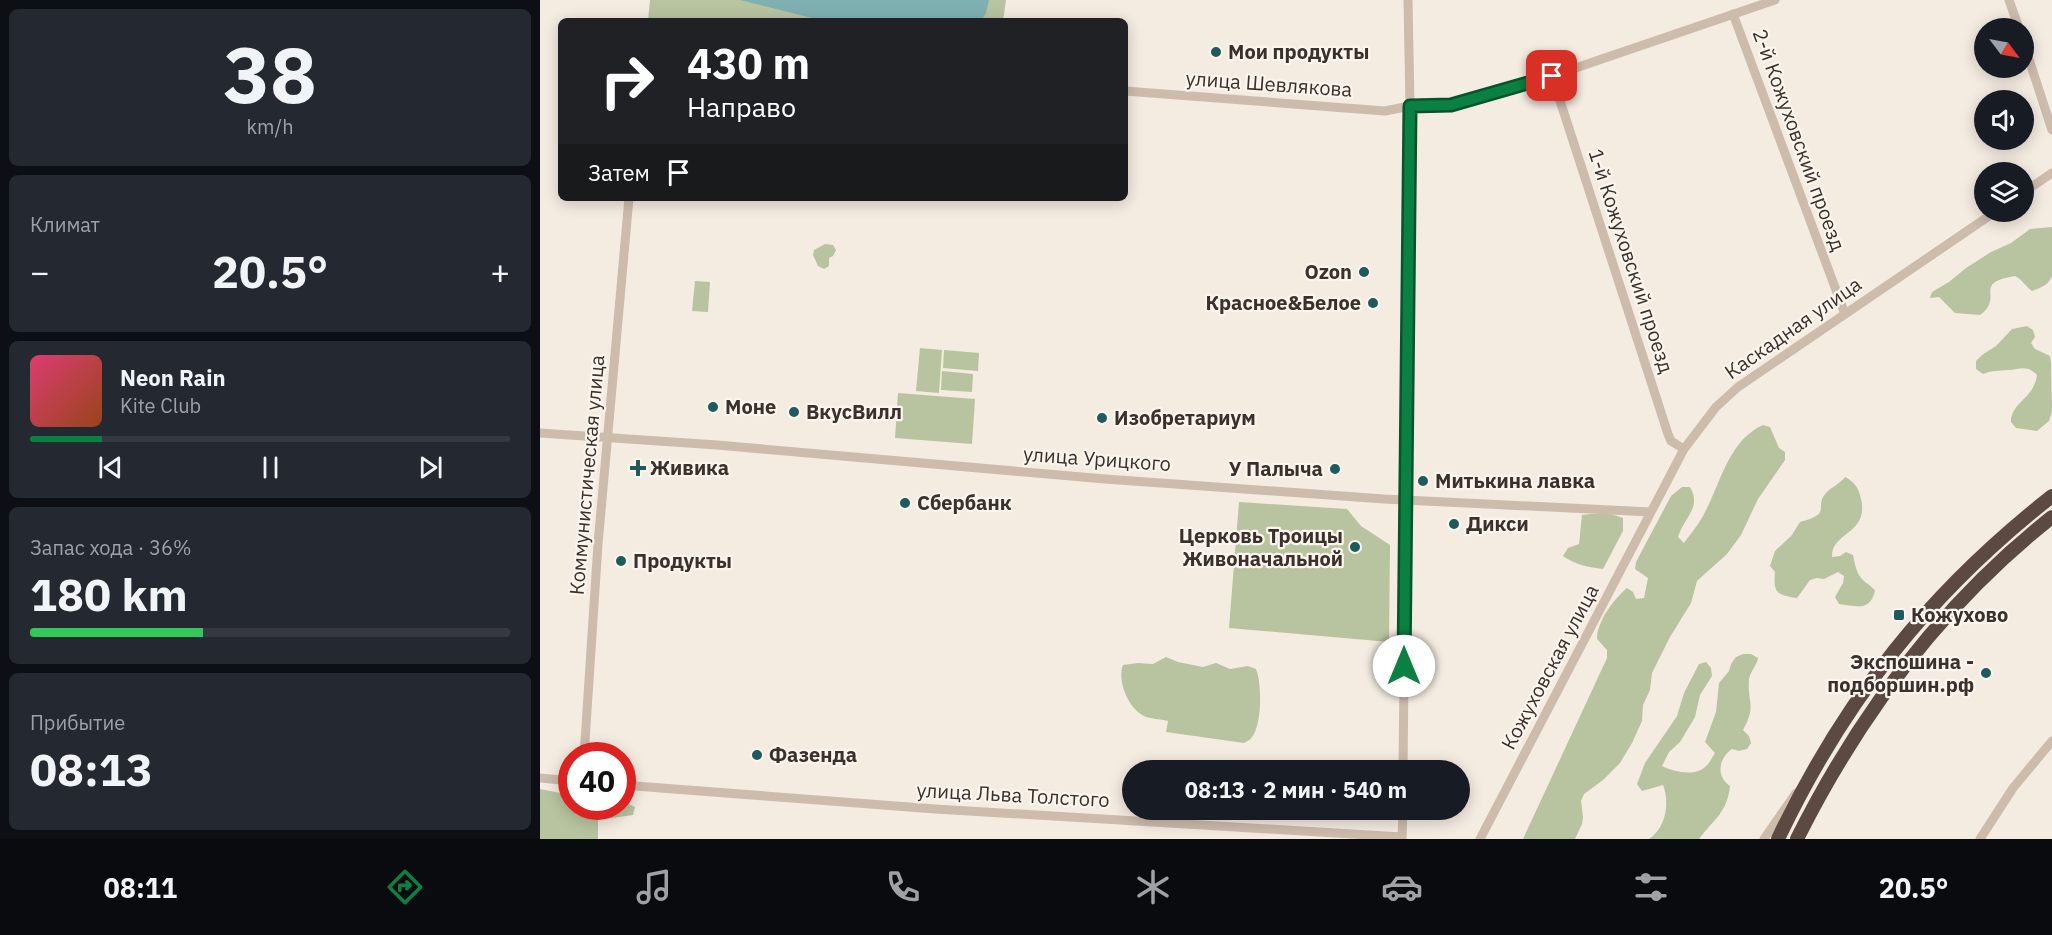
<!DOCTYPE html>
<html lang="ru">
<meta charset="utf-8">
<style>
body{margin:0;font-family:"IBM Plex Sans",sans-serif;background:#242831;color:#f1f3f6;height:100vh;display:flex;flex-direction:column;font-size:22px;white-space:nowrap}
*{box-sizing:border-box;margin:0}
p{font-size:20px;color:#9ea1a6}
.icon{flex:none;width:33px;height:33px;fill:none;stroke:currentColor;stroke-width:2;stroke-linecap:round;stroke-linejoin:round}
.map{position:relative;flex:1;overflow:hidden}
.side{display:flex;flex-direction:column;gap:9px;padding:9px;background:#0d0f14;width:540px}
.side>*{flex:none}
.banner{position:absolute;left:18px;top:18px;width:570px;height:183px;border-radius:9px;box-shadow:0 3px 15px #0003;background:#202124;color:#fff;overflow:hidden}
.needle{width:39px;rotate:122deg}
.fabs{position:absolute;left:1434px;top:18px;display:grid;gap:12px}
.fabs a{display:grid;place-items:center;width:60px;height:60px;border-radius:50%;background:#171b24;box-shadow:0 3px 15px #0003;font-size:30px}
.speed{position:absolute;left:18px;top:742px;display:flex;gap:12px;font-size:30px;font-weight:700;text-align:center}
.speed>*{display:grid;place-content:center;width:78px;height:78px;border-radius:50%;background:#171b24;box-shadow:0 3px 15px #0003;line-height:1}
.speed .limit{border:9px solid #d22;background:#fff;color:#111}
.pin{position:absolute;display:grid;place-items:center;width:51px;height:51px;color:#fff;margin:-26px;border-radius:12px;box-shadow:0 3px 9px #0006}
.me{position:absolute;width:66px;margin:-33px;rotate:0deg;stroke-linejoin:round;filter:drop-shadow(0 0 4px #0008)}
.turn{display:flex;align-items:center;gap:21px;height:126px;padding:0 30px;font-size:27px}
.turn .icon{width:78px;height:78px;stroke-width:2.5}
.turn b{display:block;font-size:42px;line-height:51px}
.then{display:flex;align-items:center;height:57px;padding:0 30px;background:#0003;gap:12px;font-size:22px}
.big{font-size:45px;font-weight:700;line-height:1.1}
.side .tile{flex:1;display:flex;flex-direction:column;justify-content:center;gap:9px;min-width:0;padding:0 21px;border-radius:9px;background:#242831}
.side .dial{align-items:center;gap:0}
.dial b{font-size:78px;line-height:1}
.song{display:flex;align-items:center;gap:18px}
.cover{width:72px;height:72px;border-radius:9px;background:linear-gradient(135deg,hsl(340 70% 55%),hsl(20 70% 35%))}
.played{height:6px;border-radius:3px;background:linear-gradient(90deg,#0b8043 15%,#363941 15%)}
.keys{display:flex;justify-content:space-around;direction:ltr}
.heat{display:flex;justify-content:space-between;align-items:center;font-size:33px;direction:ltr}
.charge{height:9px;border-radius:4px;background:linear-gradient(90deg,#34c759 36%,#363941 0)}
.trip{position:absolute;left:582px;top:760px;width:348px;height:60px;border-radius:30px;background:#171b24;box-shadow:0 3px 15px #0003;font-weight:700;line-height:60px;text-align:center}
.dock{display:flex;height:96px;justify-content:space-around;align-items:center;background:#090b0e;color:#9ea1a6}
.dock .icon{width:42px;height:42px}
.dock .on{color:#0b8043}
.dock b{font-size:27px;color:#f1f3f6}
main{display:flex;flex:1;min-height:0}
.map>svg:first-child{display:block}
.green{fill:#b8c4a0}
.water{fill:#7fb0b2}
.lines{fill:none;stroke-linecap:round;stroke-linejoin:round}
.minor{stroke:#cdbbac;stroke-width:9}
.highway{stroke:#5c4a42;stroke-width:14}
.route-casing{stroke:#07532c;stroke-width:15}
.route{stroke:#0b8043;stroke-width:10}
.poi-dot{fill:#1f5a5e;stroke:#fbf5ee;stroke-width:2}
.labels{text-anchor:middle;stroke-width:4.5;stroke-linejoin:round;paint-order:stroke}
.poi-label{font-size:20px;font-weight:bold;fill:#3b302b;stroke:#fbf5ee;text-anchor:start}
.street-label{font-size:20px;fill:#3b302b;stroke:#fbf5ee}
</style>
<main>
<section class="side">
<div class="tile dial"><b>38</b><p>km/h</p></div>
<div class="tile"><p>Климат</p>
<div class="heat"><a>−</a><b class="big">20.5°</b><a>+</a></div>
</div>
<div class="tile">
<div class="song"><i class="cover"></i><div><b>Neon Rain</b><p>Kite Club</p></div></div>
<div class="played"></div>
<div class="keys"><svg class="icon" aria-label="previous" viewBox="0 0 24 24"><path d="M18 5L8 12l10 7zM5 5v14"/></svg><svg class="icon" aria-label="pause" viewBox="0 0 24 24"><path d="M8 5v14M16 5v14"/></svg><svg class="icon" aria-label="next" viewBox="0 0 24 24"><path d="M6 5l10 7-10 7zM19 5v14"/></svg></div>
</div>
<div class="tile"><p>Запас хода · 36%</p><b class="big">180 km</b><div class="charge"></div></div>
<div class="tile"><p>Прибытие</p><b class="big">08:13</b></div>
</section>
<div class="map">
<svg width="1512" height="839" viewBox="0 0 1512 839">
<rect width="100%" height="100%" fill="#f4ebe1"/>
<path class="green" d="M110,0H466L463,21H108Z
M1512,227C1512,238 1512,267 1512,276C1509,285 1500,288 1492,291C1485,286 1483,280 1475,276C1431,283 1465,297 1440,315L1415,313L1399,297L1390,298L1392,292L1409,282L1426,268L1451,252L1471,243L1490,229Z
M285,244L293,245L296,250L293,256L289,258V266L284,269L278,266L273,255L274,250Z
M155,281L170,282L168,312L152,311Z
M1487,326L1493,330L1495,337L1491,343L1495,349L1510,356L1511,363L1512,411L1509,421L1497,431L1476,428L1471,422C1471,402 1494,399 1497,375C1486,364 1480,370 1468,370C1458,371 1453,370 1443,374L1436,369V361L1442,355L1456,346L1472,329Z
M380,348L402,350L399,393L376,391Z
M404,350L439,353L438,371L403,368Z
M402,371L433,374L432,392L401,390Z
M358,393L435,399L432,444L355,438Z
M1223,425L1230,427L1239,448L1245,452V460L1218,499L1201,535L1187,554L1157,581L1151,603L1130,637L1112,673L1110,690L1103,705L1102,721L1092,743L1080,763L1063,780L1044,794L1041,801L1043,817L1042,824L1035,839H983L1067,658V650L1057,639C1057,621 1074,599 1087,588L1093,592L1096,599L1104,598L1108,578L1095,569L1096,562L1131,496L1142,487H1150C1162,508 1144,517 1138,537L1144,543C1151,533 1160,523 1165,512C1181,482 1189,440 1223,425Z
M1305,477C1313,481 1318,487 1320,495C1332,535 1291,531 1292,557L1300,556L1306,552L1313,555C1315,564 1316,573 1323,580C1328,585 1332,586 1335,591C1330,612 1316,606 1299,604L1295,597L1303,583L1304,576L1298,572L1284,579L1277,578L1270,580L1257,598C1237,595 1233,593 1235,572L1230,566L1235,551L1252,535L1260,522C1294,513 1273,507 1286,493C1291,487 1300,484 1305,477Z
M699,502L807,509L821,526L850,545L849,642L689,628Z
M1051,514H1071L1083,518V531L1063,569C1049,567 1035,565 1023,556L1028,548L1039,544L1042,515Z
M1203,654H1211L1218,658C1217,665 1210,672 1209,679C1207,704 1217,704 1203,730L1209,736L1211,743L1207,749L1199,751L1192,749C1178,759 1176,776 1190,786C1187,813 1174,819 1159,839H1109C1126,828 1130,803 1123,785L1102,791L1097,784L1105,763L1137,716L1144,693L1159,664L1166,662L1171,668L1172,676L1160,695L1155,717L1140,742L1129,752L1122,766C1134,772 1156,777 1166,766C1170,763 1172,757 1175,753L1165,742L1176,712L1179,683L1189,671L1191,664L1196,657Z
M626,657L638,662L663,667L676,663L690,669L708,666L716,669C722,683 722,725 712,737C710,740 707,741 704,743L626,732L628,721C620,719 610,719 604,716C588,708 577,681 583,665L598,663L613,664Z
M0,789L31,795L32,807H82L83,801L95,807L93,815L58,820V839H0Z"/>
<path class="water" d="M200,0H449L446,13L441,21H284Z"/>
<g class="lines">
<path class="minor" d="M1469,0L1479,28
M1193,14L1305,314
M1484,44L1512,130
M1012,76L1128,434L1131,441L1144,449
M585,91L845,111L870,106L911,105L1012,76L1235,0
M1484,192L1512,173
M0,433L177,445L565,479L844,499L1111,512
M44,756L58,544L89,198
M863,771L870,106L868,0
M0,778L32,781
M82,785L395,809L862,837
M862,839L863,810
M940,839L1144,449L1176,407L1198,387L1455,212
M1224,839L1256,793
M1440,839L1473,788L1512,741"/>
<path class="highway" d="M1238,839C1305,698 1390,592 1512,496
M1257,839C1319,715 1402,604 1512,517"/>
</g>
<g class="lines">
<g class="route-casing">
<path id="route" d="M864,666L870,106L911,105L1012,76"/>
</g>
<use href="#route" class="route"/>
</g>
<g class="poi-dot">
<circle cx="676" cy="52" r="6"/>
<circle cx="824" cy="272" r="6"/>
<circle cx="833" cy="303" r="6"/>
<circle cx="173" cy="407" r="6"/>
<circle cx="254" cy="412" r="6"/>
<circle cx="562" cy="418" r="6"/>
<path d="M95 459h6v6h6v6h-6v6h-6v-6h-6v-6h6z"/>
<circle cx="795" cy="469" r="6"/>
<circle cx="883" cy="481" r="6"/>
<circle cx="365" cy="503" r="6"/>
<circle cx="914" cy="524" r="6"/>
<circle cx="815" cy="547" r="6"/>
<circle cx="81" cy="561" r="6"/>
<rect x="1353" y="609" width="12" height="12" rx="3"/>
<circle cx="1446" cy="673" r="6"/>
<circle cx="217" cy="755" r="6"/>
</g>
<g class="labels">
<g class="poi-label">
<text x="688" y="59">Мои продукты</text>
<text x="812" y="279" text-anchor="end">Ozon</text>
<text x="821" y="310" text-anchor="end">Красное&amp;Белое</text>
<text x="185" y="414">Моне</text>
<text x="266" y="419">ВкусВилл</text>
<text x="574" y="425">Изобретариум</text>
<text x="110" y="475">Живика</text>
<text x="783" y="476" text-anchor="end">У Палыча</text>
<text x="895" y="488">Митькина лавка</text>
<text x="377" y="510">Сбербанк</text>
<text x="926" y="531">Дикси</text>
<text x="803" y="543" text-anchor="end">Церковь Троицы<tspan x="803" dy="23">Живоначальной</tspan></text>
<text x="93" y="568">Продукты</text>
<text x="1371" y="622">Кожухово</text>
<text x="1434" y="669" text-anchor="end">Экспошина -<tspan x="1434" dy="23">подборшин.рф</tspan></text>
<text x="229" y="762">Фазенда</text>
</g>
<g class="street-label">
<text transform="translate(729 84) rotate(4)" y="7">улица Шевлякова</text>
<text transform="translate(1259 140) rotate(70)" y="7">2-й Кожуховский проезд</text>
<text transform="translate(1091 261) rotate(72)" y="7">1-й Кожуховский проезд</text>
<text transform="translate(1253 328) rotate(-35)" y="7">Каскадная улица</text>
<text transform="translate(557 459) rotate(4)" y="7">улица Урицкого</text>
<text transform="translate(47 475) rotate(-85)" y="7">Коммунистическая улица</text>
<text transform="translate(1010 667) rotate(-62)" y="7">Кожуховская улица</text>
<text transform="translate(473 795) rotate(3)" y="7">улица Льва Толстого</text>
</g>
</g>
</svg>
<div class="fabs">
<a><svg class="needle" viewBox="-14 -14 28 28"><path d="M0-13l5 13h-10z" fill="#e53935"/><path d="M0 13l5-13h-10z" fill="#9ea1a6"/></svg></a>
<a><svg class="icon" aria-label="sound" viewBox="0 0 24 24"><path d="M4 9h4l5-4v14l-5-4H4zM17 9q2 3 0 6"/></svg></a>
<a><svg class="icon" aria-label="layers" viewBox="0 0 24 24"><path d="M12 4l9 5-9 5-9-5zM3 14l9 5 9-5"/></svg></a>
</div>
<div class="speed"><div class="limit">40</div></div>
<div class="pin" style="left:1012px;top:76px;background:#d93025"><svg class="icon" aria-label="arrive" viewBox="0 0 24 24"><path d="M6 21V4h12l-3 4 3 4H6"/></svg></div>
<svg class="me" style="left:864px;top:666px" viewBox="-20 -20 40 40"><circle r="19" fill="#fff"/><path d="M0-13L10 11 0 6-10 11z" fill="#0b8043"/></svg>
<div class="trip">08:13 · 2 мин · 540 m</div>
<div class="banner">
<div class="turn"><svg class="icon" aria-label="right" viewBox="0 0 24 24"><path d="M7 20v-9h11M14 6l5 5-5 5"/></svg><div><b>430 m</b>Направо</div></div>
<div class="then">Затем<svg class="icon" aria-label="arrive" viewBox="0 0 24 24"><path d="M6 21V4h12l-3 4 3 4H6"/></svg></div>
</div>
</div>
</main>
<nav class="dock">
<b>08:11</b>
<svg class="icon on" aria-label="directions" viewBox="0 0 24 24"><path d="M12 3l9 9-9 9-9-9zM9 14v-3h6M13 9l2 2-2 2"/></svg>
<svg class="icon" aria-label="music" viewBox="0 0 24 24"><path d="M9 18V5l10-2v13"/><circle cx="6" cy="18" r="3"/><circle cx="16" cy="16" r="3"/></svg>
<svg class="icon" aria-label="phone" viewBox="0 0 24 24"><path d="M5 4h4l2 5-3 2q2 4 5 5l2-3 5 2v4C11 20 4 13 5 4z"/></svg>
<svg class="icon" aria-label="climate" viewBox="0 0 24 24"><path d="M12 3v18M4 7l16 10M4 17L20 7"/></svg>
<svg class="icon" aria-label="car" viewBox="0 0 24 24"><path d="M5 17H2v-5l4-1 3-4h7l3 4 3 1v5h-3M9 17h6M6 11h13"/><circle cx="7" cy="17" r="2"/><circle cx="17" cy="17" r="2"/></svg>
<svg class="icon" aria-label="filters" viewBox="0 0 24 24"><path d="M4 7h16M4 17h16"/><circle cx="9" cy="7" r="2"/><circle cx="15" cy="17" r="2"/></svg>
<b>20.5°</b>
</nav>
